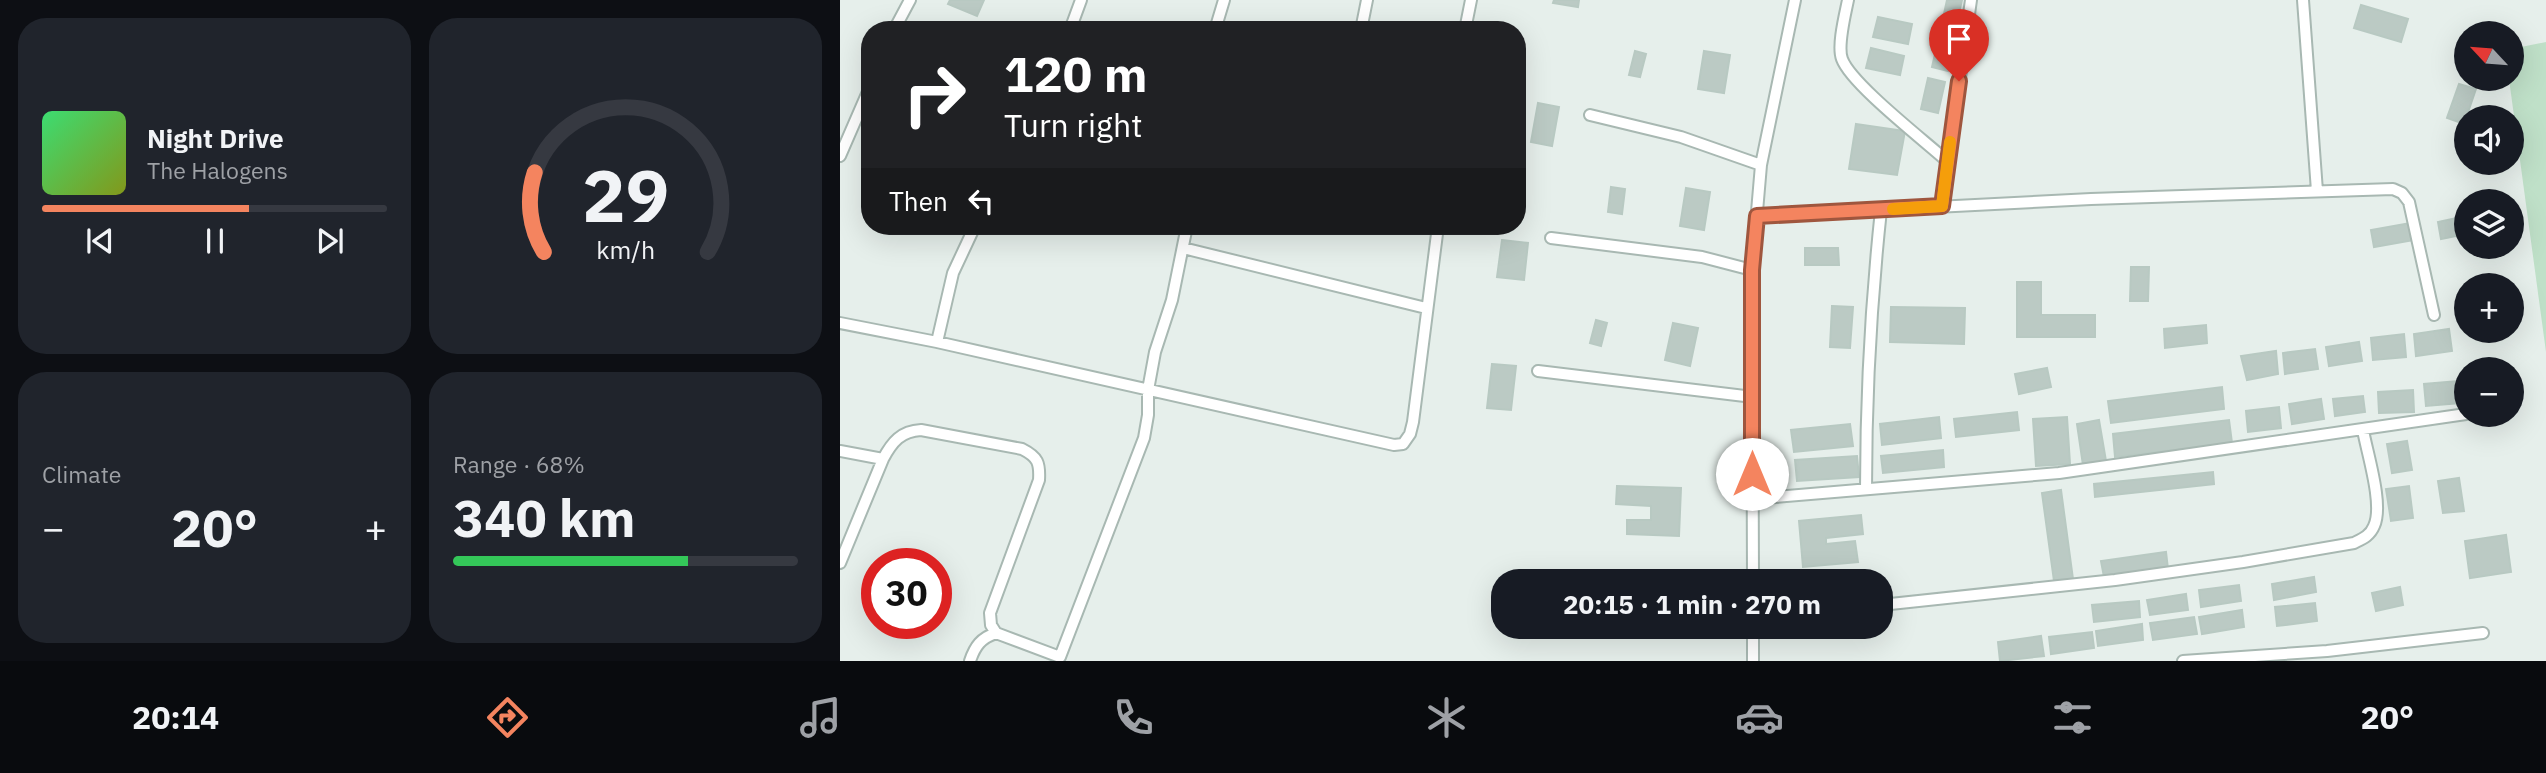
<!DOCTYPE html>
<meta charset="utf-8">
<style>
body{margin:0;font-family:"IBM Plex Sans",sans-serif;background:#20242c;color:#f1f3f6;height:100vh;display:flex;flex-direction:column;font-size:26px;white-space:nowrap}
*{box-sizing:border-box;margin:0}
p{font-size:23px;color:#9ea1a6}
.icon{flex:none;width:38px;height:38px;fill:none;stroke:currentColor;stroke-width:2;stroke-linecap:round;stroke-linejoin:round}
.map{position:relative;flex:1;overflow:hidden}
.sheet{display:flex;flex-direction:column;gap:18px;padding:18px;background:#0d0f14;width:840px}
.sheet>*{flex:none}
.hud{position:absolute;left:21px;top:21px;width:665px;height:214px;border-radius:28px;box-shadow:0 7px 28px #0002;background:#202124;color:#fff;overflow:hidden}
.needle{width:46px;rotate:296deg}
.buttons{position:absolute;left:1614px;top:21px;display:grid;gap:14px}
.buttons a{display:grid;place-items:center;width:70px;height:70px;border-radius:50%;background:#171b24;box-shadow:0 7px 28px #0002;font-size:35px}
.speed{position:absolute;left:21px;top:548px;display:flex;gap:14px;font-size:35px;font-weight:700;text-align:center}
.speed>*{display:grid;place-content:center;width:91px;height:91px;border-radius:50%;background:#171b24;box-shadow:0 7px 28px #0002;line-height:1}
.speed .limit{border:10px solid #d22;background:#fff;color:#111}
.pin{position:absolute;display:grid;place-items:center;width:60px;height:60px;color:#fff;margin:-72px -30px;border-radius:50% 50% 50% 0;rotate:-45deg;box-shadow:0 0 7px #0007}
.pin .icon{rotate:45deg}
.me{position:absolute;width:77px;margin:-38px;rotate:0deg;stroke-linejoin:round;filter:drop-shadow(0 0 5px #0008)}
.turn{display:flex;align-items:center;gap:24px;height:147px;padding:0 28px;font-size:32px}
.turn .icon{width:91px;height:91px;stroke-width:2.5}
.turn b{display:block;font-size:49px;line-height:60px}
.then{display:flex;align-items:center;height:66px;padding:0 28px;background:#0003;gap:14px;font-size:26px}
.big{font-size:52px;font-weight:700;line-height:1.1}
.sheet .card{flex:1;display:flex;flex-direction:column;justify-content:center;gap:10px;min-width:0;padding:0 24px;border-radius:28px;background:#20242c}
.sheet .dial{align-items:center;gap:0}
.dial svg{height:182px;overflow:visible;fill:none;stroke:#363941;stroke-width:7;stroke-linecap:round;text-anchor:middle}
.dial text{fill:#f1f3f6;stroke:none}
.song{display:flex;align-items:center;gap:21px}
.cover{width:84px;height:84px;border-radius:10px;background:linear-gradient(135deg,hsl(140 70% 55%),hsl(70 70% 35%))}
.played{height:7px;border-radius:4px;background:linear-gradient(90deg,#f4845f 60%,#363941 60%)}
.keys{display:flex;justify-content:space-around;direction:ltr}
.heat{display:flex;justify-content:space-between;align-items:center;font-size:38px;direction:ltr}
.charge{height:10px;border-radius:5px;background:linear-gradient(90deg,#34c759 68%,#363941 0)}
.sheet .tiles{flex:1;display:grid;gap:18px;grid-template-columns:repeat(2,1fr)}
.trip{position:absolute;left:651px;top:569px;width:402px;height:70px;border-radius:28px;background:#171b24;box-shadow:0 7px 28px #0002;font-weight:700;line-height:70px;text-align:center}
.dock{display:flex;height:112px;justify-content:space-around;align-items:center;background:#090b0e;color:#9ea1a6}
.dock .icon{width:49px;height:49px}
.dock .selected{color:#f4845f}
.dock b{font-size:32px;color:#f1f3f6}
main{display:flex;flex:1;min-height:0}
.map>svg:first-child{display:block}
.green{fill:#bfe0c8}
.building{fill:#bbcac4;stroke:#b8c9c2;stroke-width:2}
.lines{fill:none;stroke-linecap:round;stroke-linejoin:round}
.minor-casing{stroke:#a8b8b2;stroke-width:14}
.minor{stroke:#fff;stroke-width:10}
.route-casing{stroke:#9f563e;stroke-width:18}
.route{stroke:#f4845f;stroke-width:12}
.slow{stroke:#f59e0b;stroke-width:12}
</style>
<main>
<section class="sheet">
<div class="tiles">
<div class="card">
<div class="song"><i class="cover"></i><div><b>Night Drive</b><p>The Halogens</p></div></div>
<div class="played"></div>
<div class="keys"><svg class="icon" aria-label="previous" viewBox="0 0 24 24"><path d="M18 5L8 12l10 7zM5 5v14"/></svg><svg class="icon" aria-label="pause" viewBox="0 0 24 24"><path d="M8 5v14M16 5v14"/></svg><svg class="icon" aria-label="next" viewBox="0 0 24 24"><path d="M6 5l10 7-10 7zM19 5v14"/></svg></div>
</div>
<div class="card dial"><svg viewBox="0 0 100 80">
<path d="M14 69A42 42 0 1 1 86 69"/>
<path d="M14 69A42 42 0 0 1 10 34" stroke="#f4845f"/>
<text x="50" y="56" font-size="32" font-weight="700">29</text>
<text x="50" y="72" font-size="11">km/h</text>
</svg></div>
<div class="card"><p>Climate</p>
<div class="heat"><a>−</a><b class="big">20°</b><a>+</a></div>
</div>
<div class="card"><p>Range · 68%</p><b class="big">340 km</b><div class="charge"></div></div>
</div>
</section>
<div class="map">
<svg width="1706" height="661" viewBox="0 0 1706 661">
<rect width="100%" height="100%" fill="#e6efeb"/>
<path class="green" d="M1706,42V352L1669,79H1671V49Z"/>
<path class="building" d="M110,0H144L137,16L108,4Z
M714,0H739L738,7L713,3Z
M1107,0H1122L1114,35L1100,32Z
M1521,5L1568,19L1561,42L1514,28Z
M1038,17L1072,24L1068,44L1033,37Z
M1098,41L1114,45L1108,71L1092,67Z
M1031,48L1064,56L1060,75L1026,68Z
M795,51L806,54L800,77L789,75Z
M864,51L890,55L884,93L858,89Z
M1088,78L1105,82L1098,113L1081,109Z
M1619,84L1636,89L1624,124L1607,118Z
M698,103L719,107L712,146L691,142Z
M1016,124L1065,131L1057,175L1009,169Z
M771,187L785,189L782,214L768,212Z
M846,188L870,192L864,230L840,226Z
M1626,216V234L1601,239L1598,222Z
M1571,223L1574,240L1534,247L1531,230Z
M662,240L688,243L684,280L657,277Z
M965,248H998L999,265H965Z
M1291,267H1309L1308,301H1290Z
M1177,282H1201V315H1255V337H1177Z
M992,306L1013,307L1010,348L990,347Z
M1051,307L1125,308L1124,344L1050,342Z
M756,320L767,323L761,346L750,343Z
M833,323L858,328L850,366L825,360Z
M1366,325L1367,343L1325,348L1324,329Z
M1609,329L1612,351L1576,356L1574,334Z
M1564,334L1566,357L1533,360L1531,338Z
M1519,342L1522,361L1489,366L1486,347Z
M1475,349L1478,369L1445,374L1443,353Z
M1436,351L1438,374L1407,380L1401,356Z
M652,364L676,366L671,410L647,408Z
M1207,368L1211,387L1179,394L1175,374Z
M1618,381L1620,403L1586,406L1584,384Z
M1382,387L1384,409L1271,423L1268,401Z
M1573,390L1574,412L1539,413L1538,392Z
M1523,396L1525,412L1495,416L1493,399Z
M1481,399L1484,419L1452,424L1449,404Z
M1439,407L1441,428L1408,432L1406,411Z
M1177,412L1179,430L1116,437L1114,419Z
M1099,417L1101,438L1042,445L1040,424Z
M1227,417L1230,464L1196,466L1193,419Z
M1259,420L1266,461L1243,465L1237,424Z
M1389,420L1392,443L1275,457L1273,434Z
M1010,424L1013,446L954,452L951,430Z
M1567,441L1572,470L1552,473L1547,444Z
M1103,450L1104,467L1043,473L1041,456Z
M1017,456L1019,477L957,481L955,460Z
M1373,472L1374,484L1255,497L1254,484Z
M1619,478L1624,511L1603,513L1598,481Z
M777,486L841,488L839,536L787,534V520H811V506L776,504Z
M1569,486L1573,518L1551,521L1546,489Z
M1221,490L1233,579L1214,581L1202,493Z
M1021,515L1023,534L986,538V544L1015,541L1018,562L963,567L959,521Z
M1666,535L1671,572L1630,578L1625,541Z
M1326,552L1328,569L1264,577L1261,561Z
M1474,577L1476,592L1434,600L1432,584Z
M1399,585L1401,601L1361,607L1359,590Z
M1560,587L1563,605L1536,611L1532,593Z
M1346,594L1348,610L1310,615L1307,600Z
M1299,601L1300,617L1254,622L1252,605Z
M1475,603L1477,621L1437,626L1435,607Z
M1402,610L1404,627L1362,634L1359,617Z
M1354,617L1357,634L1313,640L1310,623Z
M1302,624L1303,640L1258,646L1256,631Z
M1252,632L1254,648L1211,654L1209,637Z
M1201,636L1204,656L1160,661L1158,642Z"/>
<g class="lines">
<g class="minor-casing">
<path id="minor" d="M1008,0C1005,15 997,46 1002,59C1011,84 1085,141 1108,162
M1463,0L1477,191
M54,30L70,0
M230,30L241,0
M375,30L384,0
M521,30L527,0
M625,30L631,0
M750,115L841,137L921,165
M0,156L30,87
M1102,206L1131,0
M917,216L1251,199L1553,189L1562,193L1569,202L1594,315
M711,238L862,257L912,270
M343,248L586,308
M0,323L97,342L554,445L563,444L570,434L573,422L598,226
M97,342L113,273L135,226
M698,371L913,397
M0,451L43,459C52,442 61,431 81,430L182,449C198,457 200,463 199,480L150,613L151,625L156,633L220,657L304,438L308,415V390L315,352L332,300L347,226
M1026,489C1026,396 1031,303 1041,210
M912,499L1219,473L1626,414
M0,563L43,459
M913,581L912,270L921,165L955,0
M1041,605L1275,580L1403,562L1514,543C1522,539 1530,536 1534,526C1544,505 1527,453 1523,430
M913,626V661
M130,661C135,646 141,638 156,633
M1343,661L1487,651L1643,633"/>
</g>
<use href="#minor" class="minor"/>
</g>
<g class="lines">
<g class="route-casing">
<path id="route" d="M912,474V270L917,216L1102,206L1119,81"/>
</g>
<use href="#route" class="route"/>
<path class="slow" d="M1053,209L1102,206L1110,142"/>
</g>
</svg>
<div class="buttons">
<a><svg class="needle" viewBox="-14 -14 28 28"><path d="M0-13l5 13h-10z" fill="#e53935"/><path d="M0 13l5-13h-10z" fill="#9ea1a6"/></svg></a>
<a><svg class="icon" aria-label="sound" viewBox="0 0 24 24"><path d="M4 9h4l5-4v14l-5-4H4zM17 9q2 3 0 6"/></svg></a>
<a><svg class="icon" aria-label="layers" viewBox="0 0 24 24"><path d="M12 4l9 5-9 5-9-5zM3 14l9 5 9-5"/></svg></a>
<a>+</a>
<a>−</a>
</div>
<div class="speed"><div class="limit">30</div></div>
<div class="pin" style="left:1119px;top:81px;background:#d93025"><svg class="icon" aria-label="arrive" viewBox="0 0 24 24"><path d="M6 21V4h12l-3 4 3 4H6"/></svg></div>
<svg class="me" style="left:912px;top:474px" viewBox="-20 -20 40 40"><circle r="19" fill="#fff"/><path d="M0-13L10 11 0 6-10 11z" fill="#f4845f"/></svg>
<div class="trip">20:15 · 1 min · 270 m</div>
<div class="hud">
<div class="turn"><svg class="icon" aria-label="right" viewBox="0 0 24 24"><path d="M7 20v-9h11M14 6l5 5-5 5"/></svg><div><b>120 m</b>Turn right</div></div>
<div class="then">Then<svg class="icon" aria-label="left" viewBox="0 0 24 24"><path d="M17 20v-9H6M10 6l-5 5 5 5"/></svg></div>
</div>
</div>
</main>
<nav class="dock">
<b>20:14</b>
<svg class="icon selected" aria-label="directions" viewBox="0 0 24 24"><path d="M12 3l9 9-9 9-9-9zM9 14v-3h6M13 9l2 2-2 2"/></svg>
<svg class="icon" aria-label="music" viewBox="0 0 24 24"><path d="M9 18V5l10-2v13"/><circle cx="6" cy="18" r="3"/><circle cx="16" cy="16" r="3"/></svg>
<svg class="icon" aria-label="phone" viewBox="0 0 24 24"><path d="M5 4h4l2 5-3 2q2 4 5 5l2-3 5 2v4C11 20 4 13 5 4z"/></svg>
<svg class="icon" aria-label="climate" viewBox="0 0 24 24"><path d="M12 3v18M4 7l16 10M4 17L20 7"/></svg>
<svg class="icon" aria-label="car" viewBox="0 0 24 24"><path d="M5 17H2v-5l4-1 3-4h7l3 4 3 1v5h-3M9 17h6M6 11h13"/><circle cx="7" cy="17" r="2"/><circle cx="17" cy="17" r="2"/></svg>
<svg class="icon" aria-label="filters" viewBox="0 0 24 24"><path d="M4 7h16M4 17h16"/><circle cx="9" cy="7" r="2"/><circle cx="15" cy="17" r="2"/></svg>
<b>20°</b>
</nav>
